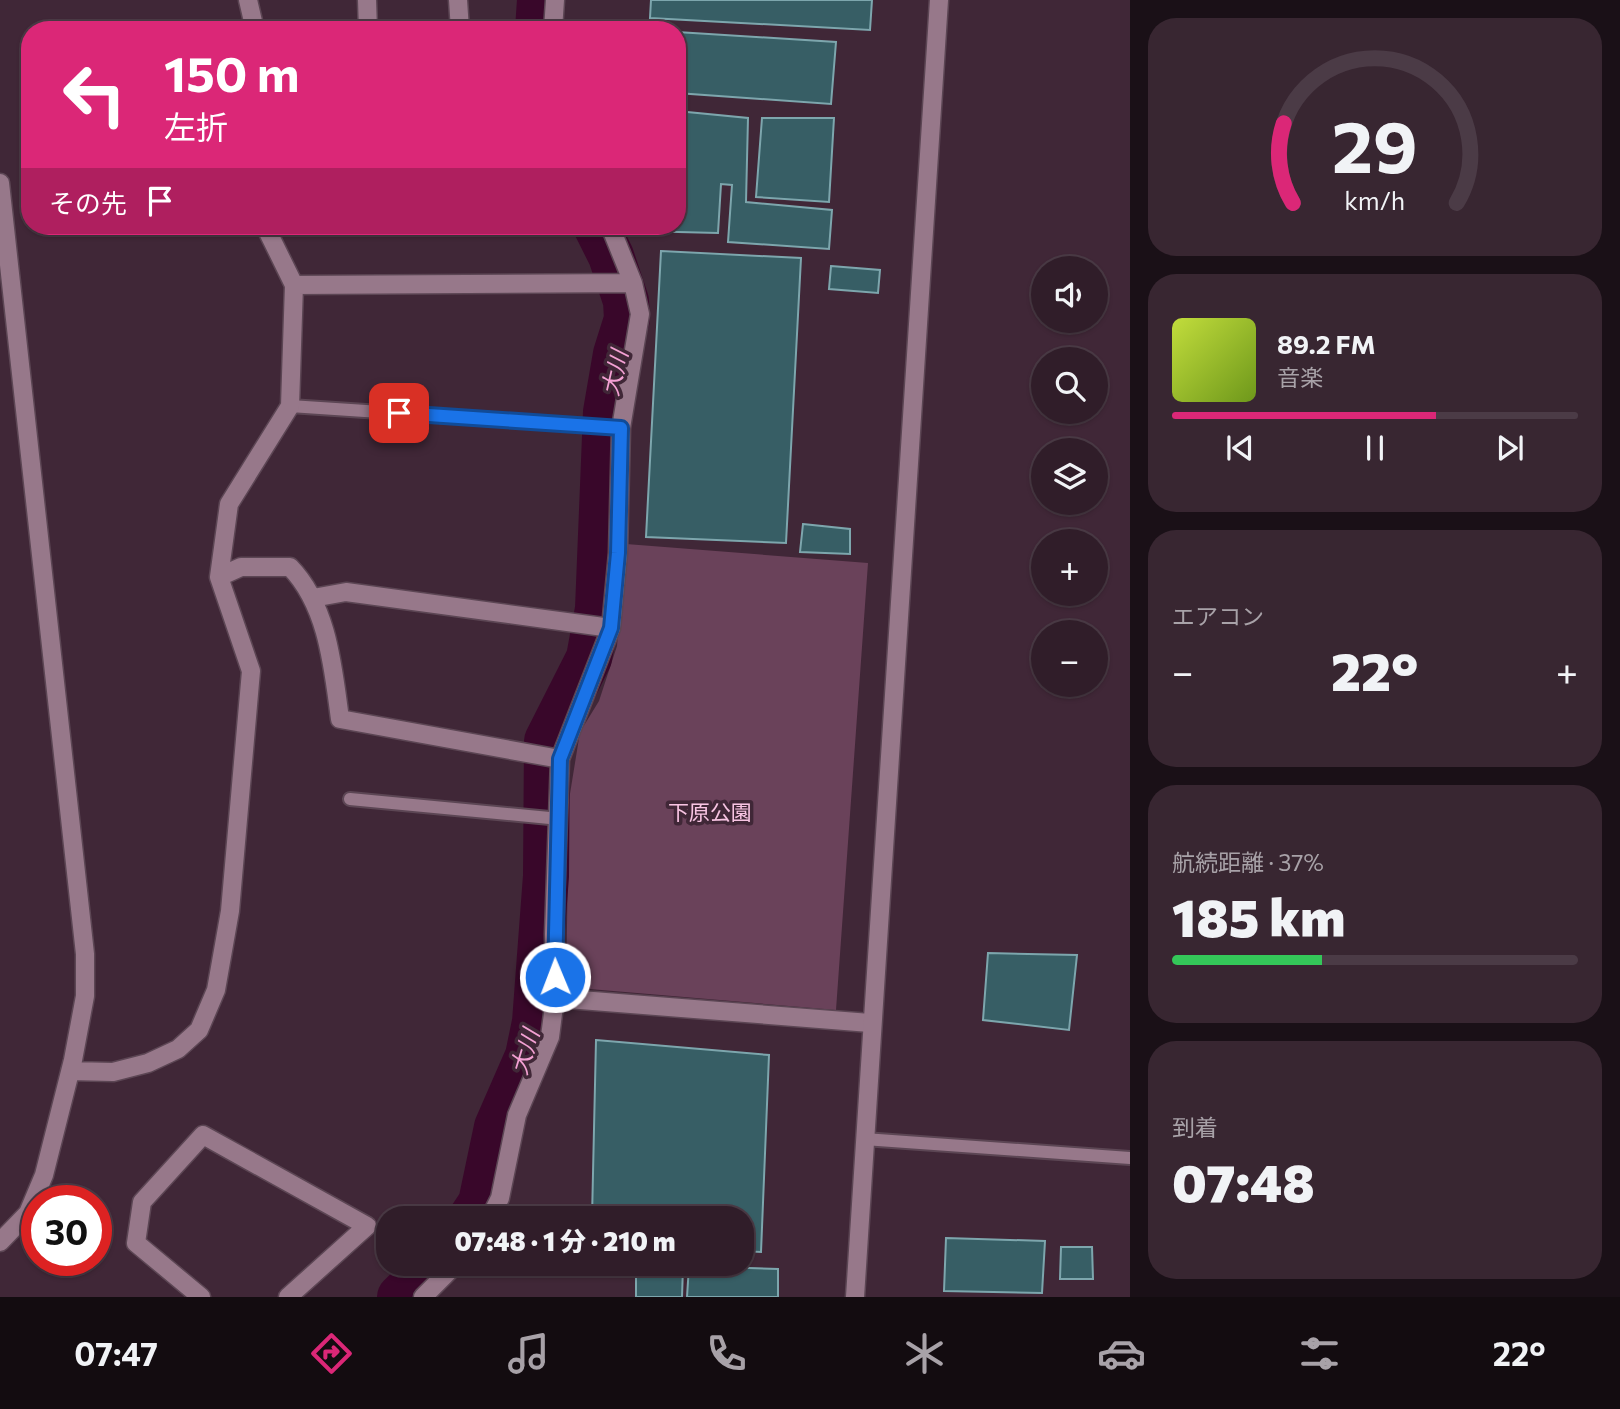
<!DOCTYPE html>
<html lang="ja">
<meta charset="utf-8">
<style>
body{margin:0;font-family:Commissioner,"Noto Sans JP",sans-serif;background:#382631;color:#f1f3f6;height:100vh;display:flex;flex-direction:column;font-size:26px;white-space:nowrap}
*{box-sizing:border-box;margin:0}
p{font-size:23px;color:#a8a2a8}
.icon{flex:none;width:38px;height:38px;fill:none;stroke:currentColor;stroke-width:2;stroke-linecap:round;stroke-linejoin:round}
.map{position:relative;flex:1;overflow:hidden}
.details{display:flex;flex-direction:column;gap:18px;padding:18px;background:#1a1017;width:490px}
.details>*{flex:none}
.banner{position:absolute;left:21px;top:21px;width:665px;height:214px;border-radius:28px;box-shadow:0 2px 5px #0004,0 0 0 2px #4b3b46;background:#db2777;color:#fff;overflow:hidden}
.fabs{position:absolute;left:1031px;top:256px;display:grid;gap:14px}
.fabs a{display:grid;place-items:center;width:77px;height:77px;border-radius:50%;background:#301d29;box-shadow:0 2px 5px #0004,0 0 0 2px #4b3b46;font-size:35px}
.speed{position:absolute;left:21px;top:1185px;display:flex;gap:14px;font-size:35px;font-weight:700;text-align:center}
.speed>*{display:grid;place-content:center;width:91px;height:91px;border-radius:50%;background:#301d29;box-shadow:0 2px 5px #0004,0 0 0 2px #4b3b46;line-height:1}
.speed .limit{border:10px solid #d22;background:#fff;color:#111}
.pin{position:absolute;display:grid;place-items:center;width:60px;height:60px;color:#fff;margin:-30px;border-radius:14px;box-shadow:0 4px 10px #0006}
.me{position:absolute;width:77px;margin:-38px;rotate:359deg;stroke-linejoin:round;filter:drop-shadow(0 0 5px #0008)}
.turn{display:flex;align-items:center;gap:24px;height:147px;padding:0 28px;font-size:32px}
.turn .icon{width:91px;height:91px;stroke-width:2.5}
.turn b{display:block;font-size:49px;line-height:60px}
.then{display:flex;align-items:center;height:66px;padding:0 28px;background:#0003;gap:14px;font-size:26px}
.big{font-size:52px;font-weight:800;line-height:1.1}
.details .widget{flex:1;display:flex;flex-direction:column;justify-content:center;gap:10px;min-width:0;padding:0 24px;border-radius:28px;background:#382631}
.details .dial{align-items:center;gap:0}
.dial svg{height:182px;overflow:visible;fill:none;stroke:#4b3b46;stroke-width:7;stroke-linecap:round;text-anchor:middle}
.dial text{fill:#f1f3f6;stroke:none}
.song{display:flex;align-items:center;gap:21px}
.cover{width:84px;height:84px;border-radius:10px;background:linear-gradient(135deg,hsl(70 70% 55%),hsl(80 70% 35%))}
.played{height:7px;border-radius:4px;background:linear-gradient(90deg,#db2777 65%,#4b3b46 65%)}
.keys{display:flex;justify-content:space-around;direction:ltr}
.heat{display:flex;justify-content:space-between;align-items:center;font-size:38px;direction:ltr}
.charge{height:10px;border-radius:5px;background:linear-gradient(90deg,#34c759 37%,#4b3b46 0)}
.trip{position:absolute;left:376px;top:1206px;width:378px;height:70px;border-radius:28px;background:#301d29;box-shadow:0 2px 5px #0004,0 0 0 2px #4b3b46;font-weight:800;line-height:70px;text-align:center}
.menu{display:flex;height:112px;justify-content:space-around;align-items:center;background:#130c10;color:#a8a2a8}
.menu .icon{width:49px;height:49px}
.menu .selected{color:#db2777}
.menu b{font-size:32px;color:#f1f3f6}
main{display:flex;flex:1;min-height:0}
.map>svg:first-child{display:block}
.green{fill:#6a425a}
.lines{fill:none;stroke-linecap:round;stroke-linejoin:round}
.river{stroke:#39072a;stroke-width:46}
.building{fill:#375e65;stroke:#7da6ad;stroke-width:2}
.service-casing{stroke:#5c4654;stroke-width:16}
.minor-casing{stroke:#5c4654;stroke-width:21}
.tertiary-casing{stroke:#5c4654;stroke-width:21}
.service{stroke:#97788a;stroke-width:12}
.minor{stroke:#97788a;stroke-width:18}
.tertiary{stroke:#97788a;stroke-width:18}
.route-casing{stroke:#114b97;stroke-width:18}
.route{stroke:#1a73e8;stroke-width:12}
.labels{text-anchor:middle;stroke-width:7;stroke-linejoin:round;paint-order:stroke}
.park-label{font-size:21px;fill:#f8c4e3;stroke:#402737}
.water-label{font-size:23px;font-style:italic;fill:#f4a1d4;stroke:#402737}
</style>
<main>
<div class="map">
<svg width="1130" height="1297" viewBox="0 0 1130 1297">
<rect width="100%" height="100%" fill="#402737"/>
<path class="green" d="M626,544L868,563L836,1010L566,987L569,800L580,732L599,701L617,646Z"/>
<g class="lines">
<path class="river" d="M538,30L540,0
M471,1218L481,1203L497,1127L528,1056L535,1022L546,876L547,741L589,658L598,609L606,412L616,354L627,319L626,301L611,256L596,226
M400,1297L434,1264"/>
</g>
<path class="building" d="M651,0H872L870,30L650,18Z
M677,32L836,42L831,104L677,93Z
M677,111L748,118L746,202L832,210L829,249L728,242L732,185L721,184L718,233L638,231V226H677Z
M762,118H834L829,202L756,197Z
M661,251L801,258L786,543L646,537Z
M831,266L880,270L878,293L829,289Z
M803,524L850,529V554L800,552Z
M988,953L1077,955L1069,1030L983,1020Z
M596,1040L769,1055L761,1252L742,1251V1218H592Z
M946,1238L1045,1241L1042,1293L944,1291Z
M1061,1247H1092L1093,1279H1060Z
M689,1266L778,1269V1297H687Z
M683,1267L682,1297H636V1268Z"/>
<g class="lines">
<g class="service-casing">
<path id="service" d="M290,406L621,428
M350,799L560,819
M864,1139L1130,1158"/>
</g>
<g class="minor-casing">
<path id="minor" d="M248,0L255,30
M367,0L368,30
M458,0L460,30
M553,30L555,0
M0,183L85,954V996L73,1060L44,1175L28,1213L0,1242
M294,285L633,283
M219,577L241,567H290C328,606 333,668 340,719L560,759
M313,598L346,592L611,628
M555,998L870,1023
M70,1071L113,1072L148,1063L178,1049L199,1030L216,990L230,911L251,671L219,577L229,504L290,406L294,285L265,226
M490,1218L500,1198L517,1115L550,1037L555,998L554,934L560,759L611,628L618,553L621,428L640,314L633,283L610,226
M201,1297L136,1243L142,1202L203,1135L367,1226L288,1297
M423,1297L456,1264"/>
</g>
<g class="tertiary-casing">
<path id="tertiary" d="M855,1297L939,0"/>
</g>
<use href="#service" class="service"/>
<use href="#minor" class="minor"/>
<use href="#tertiary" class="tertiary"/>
</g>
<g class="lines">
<g class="route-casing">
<path id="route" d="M399,413L621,428L618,553L611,628L560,759L555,977"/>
</g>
<use href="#route" class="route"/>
</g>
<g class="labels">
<g class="park-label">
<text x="710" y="820">下原公園</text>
</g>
<g class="water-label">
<text transform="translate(615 373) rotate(-77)" y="8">大川</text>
<text transform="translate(525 1052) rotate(-73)" y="8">大川</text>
</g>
</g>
</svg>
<div class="fabs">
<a><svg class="icon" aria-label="sound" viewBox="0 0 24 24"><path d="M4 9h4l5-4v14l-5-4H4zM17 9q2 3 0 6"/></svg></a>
<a><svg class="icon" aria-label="search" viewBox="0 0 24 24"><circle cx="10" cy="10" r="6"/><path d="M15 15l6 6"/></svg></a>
<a><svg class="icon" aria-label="layers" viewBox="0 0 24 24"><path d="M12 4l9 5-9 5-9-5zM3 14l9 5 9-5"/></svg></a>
<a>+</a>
<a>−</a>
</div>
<div class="speed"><div class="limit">30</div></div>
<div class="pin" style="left:399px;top:413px;background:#d93025"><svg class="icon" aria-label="arrive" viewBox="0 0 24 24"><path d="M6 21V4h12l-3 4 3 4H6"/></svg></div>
<svg class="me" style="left:555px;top:977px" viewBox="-20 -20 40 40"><circle r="17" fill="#1a73e8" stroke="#fff" stroke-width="3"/><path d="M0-11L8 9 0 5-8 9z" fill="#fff"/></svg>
<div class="trip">07:48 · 1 分 · 210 m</div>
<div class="banner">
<div class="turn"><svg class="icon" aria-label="left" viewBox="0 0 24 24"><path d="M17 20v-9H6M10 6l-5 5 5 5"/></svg><div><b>150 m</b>左折</div></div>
<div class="then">その先<svg class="icon" aria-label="arrive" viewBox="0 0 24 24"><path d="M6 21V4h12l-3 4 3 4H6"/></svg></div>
</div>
</div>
<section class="details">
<div class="widget dial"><svg viewBox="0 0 100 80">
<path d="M14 69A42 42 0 1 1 86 69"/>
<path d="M14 69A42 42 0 0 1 10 34" stroke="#db2777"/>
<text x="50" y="56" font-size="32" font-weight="700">29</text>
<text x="50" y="72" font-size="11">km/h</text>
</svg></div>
<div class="widget">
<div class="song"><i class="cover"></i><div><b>89.2 FM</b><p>音楽</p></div></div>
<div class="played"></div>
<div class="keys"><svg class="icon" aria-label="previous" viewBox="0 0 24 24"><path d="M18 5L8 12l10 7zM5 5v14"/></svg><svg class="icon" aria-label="pause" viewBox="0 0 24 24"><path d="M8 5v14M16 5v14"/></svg><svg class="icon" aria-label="next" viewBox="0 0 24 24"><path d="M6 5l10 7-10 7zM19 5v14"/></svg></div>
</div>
<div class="widget"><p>エアコン</p>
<div class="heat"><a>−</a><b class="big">22°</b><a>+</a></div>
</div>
<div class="widget"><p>航続距離 · 37%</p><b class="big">185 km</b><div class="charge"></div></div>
<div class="widget"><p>到着</p><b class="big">07:48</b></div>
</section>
</main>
<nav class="menu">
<b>07:47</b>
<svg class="icon selected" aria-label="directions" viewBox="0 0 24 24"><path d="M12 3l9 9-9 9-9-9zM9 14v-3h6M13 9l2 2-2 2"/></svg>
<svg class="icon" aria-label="music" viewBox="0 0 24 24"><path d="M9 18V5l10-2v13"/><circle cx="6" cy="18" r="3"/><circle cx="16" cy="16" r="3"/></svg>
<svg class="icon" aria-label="phone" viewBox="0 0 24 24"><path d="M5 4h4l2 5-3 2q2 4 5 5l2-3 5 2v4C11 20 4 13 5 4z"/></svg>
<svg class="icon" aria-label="climate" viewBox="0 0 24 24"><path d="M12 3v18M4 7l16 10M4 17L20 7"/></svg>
<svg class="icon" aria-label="car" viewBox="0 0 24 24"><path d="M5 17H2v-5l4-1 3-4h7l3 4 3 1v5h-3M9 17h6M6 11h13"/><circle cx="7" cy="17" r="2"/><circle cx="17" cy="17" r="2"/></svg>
<svg class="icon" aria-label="filters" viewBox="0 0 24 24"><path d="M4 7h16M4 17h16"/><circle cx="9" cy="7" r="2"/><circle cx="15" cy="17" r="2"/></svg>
<b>22°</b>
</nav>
